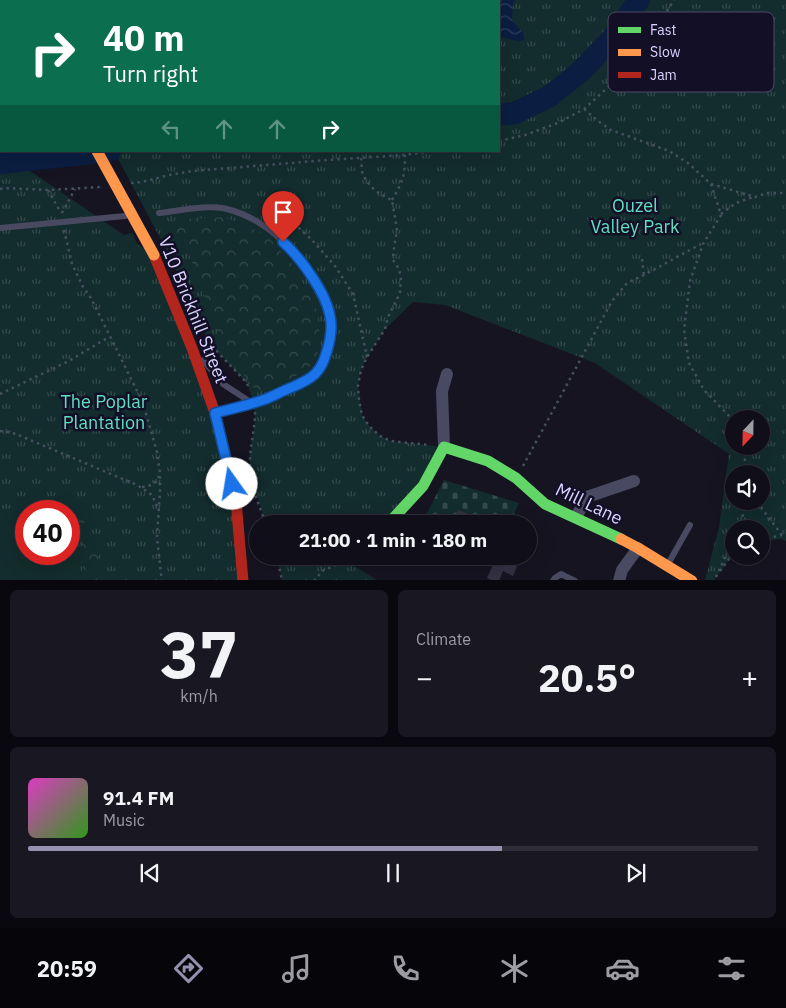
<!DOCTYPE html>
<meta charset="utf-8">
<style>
body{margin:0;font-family:"IBM Plex Sans",sans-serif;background:#191822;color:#f1f3f6;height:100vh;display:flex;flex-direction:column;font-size:19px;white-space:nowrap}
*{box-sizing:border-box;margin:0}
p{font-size:16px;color:#9c9ca2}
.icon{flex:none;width:28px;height:28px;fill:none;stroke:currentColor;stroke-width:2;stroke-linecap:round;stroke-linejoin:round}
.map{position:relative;height:580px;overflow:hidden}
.drawer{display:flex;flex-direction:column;gap:10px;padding:10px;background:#09080e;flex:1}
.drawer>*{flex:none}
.hud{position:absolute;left:0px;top:0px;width:500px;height:152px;box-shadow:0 5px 20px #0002,0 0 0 1px #302f38;background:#0b6e4f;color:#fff;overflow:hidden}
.needle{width:32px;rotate:202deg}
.buttons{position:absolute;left:725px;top:410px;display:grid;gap:10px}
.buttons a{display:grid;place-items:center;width:45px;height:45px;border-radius:50%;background:#100f19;box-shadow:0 5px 20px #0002,0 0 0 1px #302f38;font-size:25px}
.speed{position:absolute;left:15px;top:500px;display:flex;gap:10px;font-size:25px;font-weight:700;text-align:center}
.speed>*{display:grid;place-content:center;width:65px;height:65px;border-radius:50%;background:#100f19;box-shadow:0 5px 20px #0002,0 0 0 1px #302f38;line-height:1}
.speed .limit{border:8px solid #d22;background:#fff;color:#111}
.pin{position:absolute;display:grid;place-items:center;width:42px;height:42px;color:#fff;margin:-51px -21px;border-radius:50% 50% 50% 0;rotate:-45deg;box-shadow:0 0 5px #0007}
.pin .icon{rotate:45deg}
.me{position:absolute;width:55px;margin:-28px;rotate:347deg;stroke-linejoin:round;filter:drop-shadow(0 0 4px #0008)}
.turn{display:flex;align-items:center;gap:18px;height:105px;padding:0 20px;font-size:22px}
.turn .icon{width:65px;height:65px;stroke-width:2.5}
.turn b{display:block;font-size:35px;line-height:42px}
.lanes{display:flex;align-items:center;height:48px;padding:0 20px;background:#0003;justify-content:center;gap:25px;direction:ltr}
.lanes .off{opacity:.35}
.big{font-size:38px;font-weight:800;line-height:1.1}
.drawer .tile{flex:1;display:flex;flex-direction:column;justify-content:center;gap:8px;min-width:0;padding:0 18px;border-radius:8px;background:#191822}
.drawer .dial{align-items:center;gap:0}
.dial b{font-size:65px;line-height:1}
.song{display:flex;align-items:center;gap:15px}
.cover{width:60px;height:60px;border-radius:8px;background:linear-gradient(135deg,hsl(310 70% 55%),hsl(110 70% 35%))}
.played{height:5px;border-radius:2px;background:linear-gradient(90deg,#9591b1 65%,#302f38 65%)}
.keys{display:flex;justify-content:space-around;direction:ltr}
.heat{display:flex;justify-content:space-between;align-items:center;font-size:28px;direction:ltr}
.drawer .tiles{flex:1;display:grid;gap:10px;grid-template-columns:1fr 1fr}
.tile:last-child{grid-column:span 2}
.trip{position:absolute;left:249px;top:515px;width:288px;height:50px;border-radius:25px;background:#100f19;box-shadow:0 5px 20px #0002,0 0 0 1px #302f38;font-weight:800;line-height:50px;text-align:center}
.tab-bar{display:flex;height:80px;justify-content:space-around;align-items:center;background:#06060a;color:#9c9ca2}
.tab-bar .icon{width:35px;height:35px}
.tab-bar .active{color:#9591b1}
.tab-bar b{font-size:22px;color:#f1f3f6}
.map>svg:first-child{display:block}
.grass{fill:url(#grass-tufts);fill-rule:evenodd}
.forest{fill:url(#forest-crowns)}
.cemetery{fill:url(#cemetery-stones)}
.pitch{fill:#132c2d}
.water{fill:url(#water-waves)}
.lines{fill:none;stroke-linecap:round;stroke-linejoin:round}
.stream{stroke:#0b1e41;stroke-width:4}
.river{stroke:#0b1e41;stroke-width:22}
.building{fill:#343243}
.path{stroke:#44505f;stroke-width:2.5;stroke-dasharray:2.5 4;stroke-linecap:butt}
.lane{stroke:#4a4962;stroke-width:6}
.street{stroke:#4a4962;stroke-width:12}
.fast{stroke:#63d668;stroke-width:11}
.slow{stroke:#ff974d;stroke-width:11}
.jam{stroke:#b3261e;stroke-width:11}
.slow-bridge{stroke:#ff974d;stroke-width:11}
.route-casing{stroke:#114b97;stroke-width:12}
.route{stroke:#1a73e8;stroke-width:9}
.labels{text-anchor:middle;stroke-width:5;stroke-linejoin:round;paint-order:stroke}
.park-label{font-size:18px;fill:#5fe0c0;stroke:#130f26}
.street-label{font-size:18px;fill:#d9d4ff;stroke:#130f26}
.key{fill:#130f26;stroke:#4e4a67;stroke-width:1}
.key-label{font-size:14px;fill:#d9d4ff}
</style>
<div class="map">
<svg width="786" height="581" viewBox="0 0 786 581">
<defs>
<pattern id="grass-tufts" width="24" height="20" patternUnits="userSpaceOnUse" patternTransform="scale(1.25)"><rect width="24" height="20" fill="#132c2d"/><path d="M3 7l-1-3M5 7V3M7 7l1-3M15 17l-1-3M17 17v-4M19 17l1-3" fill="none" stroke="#354a4c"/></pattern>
<pattern id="forest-crowns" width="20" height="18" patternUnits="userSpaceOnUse" patternTransform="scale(1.25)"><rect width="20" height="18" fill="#132c2d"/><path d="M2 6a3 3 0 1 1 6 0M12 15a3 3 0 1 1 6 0" fill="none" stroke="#354a4c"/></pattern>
<pattern id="cemetery-stones" width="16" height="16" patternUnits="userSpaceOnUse" patternTransform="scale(1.25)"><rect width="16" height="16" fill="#132c2d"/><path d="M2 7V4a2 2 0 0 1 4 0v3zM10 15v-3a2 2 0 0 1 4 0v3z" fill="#354a4c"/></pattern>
<pattern id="water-waves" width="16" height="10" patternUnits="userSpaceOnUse" patternTransform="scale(1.25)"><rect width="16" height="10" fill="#0b1e41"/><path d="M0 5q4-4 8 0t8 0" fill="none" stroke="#2e3e5e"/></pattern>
</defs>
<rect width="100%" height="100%" fill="#161421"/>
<path class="grass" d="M18,0H786V541L781,539L761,541V529H734V556L729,559L714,580H705L719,527L729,454L595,363L445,305L413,302L385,329L367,357L361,370L358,386L362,415L369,426L380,436L391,441L444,447L388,524H266L254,486L250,468V455L254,430L255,419L254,403L247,383L210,344L167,251L114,151H499V1H19ZM734,419H761V446H734ZM734,474H761V501H734Z
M0,126H1V151H36L17,162L124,235L132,233L137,244L154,255L215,413L243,580H0ZM26,511H69V554H26Z
M277,556H353L346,561L377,580H282Z"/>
<path class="forest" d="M224,217L265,234L294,266L317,311L321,347L308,369L280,385L256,391L223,347L189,254L167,226L191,219Z
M67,503L84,514L86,520L80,530L75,520L69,517V511H45L51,507Z
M26,520V534L0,541V530Z
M81,538C105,539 103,572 83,577V550Z"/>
<path class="cemetery" d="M444,480L519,503L509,524H423L424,519Z"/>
<path class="pitch" d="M26,539V554H69V545L76,546L82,577L85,580H0V542Z"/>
<path class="water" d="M502,0H515L513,3L512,20L524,34V40C513,43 510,37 499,38V7Z"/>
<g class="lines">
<path class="stream" d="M329,1V0"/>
<path class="river" d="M499,115L515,113L550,96L580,72L611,40L639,0
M0,163L110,151"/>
</g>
<path class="building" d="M458,510L491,523V524H452Z
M497,556H511L508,562L517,566L513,576L503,571L499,581H493L487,578Z"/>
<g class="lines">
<path class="path" d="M18,0L19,1
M77,0L78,1
M306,1V0
M368,1L369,0
M584,109L598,121L611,130L669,151L688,163L711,184L721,215L703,244L690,281L684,330L689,363L704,390L729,416L734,424
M0,126H1
M499,141L525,135L558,123L584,109L616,80L633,56L644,35L652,30L663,17L674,0
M0,142H1
M361,158C362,163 361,170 363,174C368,187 380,195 392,200L397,230L394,248L393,260L399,269L401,277L400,293L388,317L385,329L367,357L361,370L358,386L359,400L362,415L369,426L380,436L391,441L429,445
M131,183L142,182L169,175L193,171L327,160L405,155L432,151
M711,184L755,197L767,193H786
M0,189L6,188L48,190L101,187
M48,190L61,213
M392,200C403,181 405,176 405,155
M62,213L75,189
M721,214L736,203L753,197
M263,215H268L290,220L312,240L335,266L353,294L367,357
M64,230L72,264L83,287L91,298L143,403L157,452L160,474V492L157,537L161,574L162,581
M642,259L644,275
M187,293L210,344L247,383L249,390
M0,394L67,362L109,337
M255,412C255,431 249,449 250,467C251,486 259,506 266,524
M0,431L8,432L16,434L137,485L152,495L158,509
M741,446L749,474
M523,466L612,301L627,283L644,275L701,244
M142,487C151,486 155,484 159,476
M759,501L762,509L782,535
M738,529L742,519L746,501
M761,540L782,535L786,536
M277,556L282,581
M720,571L729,559L734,556
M716,577L734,538
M314,581L322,571L346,561L353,556"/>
<path class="lane" d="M159,213C179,211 209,204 227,209C270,220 304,258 322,296C325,303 329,310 330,318C332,329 331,341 327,351C324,359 321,369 315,374C308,381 297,385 288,389C280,392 272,397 264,400C248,405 232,409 216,413
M0,228L125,216
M203,360L223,384L252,403
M668,564L690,525
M553,581L555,578L561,574L575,581"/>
<path class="street" d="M444,447L442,391L447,374
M576,517L587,497L634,481
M619,581L622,570L638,548"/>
<path class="fast" d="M388,524L423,486L444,447L488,461L516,478L545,504L621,539"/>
<path class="slow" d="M1,0L2,1
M621,539L638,548L692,581"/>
<path class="jam" d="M154,255L192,348L215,413L236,501L243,581"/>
<path class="slow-bridge" d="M97,151L154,255"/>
</g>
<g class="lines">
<g class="route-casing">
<path id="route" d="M232,484L215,413C231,409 248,405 263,400C272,397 280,392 288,389C297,385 308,381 315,374C320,369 324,361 326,354C330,342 333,329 330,316C326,293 301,258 283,242"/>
</g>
<use href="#route" class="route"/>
</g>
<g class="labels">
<g class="park-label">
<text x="635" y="212">Ouzel<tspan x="635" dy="21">Valley Park</tspan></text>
<text x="104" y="408">The Poplar<tspan x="104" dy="21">Plantation</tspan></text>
</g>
<g class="street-label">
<text transform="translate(193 310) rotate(68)" y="6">V10 Brickhill Street</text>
<text transform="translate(589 504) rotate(26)" y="6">Mill Lane</text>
</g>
</g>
<rect x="608" y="12" width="166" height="80" rx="8" class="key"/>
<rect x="618" y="27" width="23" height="6" fill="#63d668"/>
<rect x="618" y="49" width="23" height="7" fill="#ff974d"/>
<rect x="618" y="72" width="23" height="6" fill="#b3261e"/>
<g class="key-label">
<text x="650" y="35">Fast</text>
<text x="650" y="57">Slow</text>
<text x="650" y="80">Jam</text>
</g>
</svg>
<div class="buttons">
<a><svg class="needle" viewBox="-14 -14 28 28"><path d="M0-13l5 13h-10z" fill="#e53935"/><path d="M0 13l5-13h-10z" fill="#9c9ca2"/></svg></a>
<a><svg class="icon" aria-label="sound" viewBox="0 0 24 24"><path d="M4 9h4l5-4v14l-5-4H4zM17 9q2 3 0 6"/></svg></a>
<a><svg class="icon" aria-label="search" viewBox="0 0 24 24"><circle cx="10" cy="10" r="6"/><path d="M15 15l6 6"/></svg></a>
</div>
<div class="speed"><div class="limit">40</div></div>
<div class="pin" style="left:283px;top:242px;background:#d93025"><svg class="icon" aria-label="arrive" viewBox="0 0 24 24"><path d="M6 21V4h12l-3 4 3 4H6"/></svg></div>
<svg class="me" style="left:232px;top:484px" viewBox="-20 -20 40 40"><circle r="19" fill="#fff"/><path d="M0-13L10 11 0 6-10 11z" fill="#1a73e8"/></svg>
<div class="trip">21:00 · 1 min · 180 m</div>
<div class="hud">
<div class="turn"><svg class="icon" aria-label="right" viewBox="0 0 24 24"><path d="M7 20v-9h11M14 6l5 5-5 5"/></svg><div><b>40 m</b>Turn right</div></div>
<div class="lanes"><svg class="icon off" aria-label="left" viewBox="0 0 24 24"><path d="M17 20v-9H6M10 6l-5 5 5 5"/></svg><svg class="icon off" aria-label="ahead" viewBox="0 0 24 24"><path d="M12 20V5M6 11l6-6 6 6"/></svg><svg class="icon off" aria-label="ahead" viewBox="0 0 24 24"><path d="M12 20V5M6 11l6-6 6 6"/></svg><svg class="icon" aria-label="right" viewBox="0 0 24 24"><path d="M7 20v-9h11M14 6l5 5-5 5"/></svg></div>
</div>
</div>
<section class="drawer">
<div class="tiles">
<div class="tile dial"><b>37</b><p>km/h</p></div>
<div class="tile"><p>Climate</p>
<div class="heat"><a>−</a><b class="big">20.5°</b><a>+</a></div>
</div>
<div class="tile">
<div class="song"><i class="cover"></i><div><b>91.4 FM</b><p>Music</p></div></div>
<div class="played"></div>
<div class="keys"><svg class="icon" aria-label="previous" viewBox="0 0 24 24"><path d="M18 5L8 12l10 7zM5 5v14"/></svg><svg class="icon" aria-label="pause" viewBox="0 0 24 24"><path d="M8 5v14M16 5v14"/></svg><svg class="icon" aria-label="next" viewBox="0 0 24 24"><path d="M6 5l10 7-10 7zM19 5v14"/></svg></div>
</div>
</div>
</section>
<nav class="tab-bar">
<b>20:59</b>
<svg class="icon active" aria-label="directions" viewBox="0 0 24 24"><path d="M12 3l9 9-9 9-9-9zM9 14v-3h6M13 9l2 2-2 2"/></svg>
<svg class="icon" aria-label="music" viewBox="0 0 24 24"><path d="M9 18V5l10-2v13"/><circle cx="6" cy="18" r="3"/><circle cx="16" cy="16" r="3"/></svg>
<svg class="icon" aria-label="phone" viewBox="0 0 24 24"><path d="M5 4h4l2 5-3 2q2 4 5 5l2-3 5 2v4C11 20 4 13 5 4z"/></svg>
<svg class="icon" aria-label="climate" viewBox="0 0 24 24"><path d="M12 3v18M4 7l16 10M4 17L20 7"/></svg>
<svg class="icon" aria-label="car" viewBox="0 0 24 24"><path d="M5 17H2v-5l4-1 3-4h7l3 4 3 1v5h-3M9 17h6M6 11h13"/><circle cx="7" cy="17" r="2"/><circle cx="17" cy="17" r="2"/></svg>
<svg class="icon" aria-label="filters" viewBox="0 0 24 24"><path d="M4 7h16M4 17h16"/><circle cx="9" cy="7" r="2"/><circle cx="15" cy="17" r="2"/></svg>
</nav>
